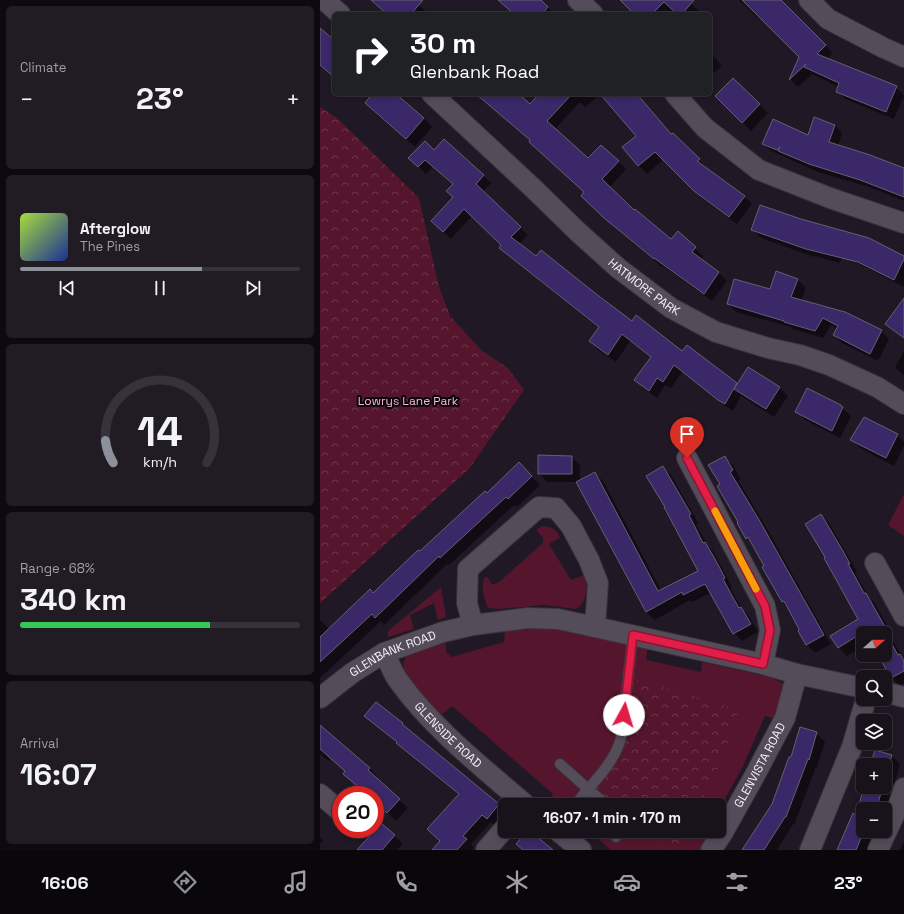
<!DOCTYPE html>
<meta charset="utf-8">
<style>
body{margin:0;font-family:"Space Grotesk",sans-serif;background:#211b24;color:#f1f3f6;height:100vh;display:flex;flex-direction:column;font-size:15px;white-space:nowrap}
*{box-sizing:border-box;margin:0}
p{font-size:13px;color:#9f9ea3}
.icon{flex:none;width:22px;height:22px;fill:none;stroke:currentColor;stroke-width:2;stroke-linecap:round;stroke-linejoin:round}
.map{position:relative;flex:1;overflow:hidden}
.sheet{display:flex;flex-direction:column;gap:6px;padding:6px;background:#0d0a0f;width:320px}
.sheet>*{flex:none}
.banner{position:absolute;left:12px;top:12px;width:380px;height:84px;border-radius:6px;box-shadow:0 2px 6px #0003,0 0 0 1px #36323a;background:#202124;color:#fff;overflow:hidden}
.needle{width:26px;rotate:69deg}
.controls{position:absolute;left:536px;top:626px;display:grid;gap:8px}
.controls a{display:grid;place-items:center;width:36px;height:36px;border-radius:6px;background:#18121b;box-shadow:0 2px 6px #0003,0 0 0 1px #36323a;font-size:20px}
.speed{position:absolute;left:12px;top:786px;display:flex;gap:8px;font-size:20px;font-weight:700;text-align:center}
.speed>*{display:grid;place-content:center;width:52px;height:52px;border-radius:50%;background:#18121b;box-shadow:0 2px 6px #0003,0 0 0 1px #36323a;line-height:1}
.speed .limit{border:6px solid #d22;background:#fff;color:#111}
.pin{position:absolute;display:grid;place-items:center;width:34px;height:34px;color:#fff;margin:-41px -17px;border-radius:50% 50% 50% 0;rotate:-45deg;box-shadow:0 0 4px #0007}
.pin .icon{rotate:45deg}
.me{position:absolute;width:44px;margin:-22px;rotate:6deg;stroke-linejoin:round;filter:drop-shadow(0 0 3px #0008)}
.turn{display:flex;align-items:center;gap:14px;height:84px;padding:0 12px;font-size:18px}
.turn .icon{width:52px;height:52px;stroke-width:2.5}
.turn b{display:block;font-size:28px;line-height:34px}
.big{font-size:30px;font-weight:700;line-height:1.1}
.sheet .tile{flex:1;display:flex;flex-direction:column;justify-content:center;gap:6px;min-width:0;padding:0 14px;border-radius:6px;background:#211b24}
.sheet .dial{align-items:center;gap:0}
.dial svg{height:104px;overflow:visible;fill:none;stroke:#36323a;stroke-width:7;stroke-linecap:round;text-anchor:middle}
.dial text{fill:#f1f3f6;stroke:none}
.song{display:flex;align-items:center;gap:12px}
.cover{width:48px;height:48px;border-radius:6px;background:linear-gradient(135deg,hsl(80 70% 55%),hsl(230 70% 35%))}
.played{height:4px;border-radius:2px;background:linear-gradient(90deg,#8c9099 65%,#36323a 65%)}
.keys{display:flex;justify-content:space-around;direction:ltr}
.heat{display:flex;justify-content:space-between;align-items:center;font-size:22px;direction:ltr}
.charge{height:6px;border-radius:3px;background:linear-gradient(90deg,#34c759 68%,#36323a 0)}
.trip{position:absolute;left:178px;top:798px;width:228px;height:40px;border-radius:6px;background:#18121b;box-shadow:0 2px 6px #0003,0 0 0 1px #36323a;font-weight:700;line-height:40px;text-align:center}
.dock{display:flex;height:64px;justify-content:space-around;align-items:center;background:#0a070b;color:#9f9ea3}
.dock .icon{width:28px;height:28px}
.dock .on{color:#8c9099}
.dock b{font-size:18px;color:#f1f3f6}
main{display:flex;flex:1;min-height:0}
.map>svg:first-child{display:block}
.grass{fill:#55162d}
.park{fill:url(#park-crowns)}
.shadow{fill:#0007}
.building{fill:#3a2869;stroke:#636170}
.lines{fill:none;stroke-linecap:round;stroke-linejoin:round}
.service-casing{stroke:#39333b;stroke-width:12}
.minor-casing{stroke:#39333b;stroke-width:22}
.service{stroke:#554c59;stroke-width:10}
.minor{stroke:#554c59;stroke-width:20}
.route-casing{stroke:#92132f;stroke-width:10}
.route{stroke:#e11d48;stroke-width:7}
.slow{stroke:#f59e0b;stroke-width:7}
.labels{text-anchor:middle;stroke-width:4;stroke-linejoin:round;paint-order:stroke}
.street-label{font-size:12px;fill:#f3edf5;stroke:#08050a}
.park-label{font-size:12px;fill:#feb8ca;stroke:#08050a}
</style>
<main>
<section class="sheet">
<div class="tile"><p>Climate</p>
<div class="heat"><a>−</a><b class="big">23°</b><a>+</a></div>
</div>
<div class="tile">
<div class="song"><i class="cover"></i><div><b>Afterglow</b><p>The Pines</p></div></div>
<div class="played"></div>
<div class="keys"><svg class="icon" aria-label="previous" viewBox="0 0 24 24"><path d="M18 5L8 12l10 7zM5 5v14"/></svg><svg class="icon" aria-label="pause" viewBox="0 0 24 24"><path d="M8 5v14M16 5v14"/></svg><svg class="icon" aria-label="next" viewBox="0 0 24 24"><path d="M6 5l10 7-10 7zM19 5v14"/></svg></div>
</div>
<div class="tile dial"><svg viewBox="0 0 100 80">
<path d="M14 69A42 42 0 1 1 86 69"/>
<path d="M14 69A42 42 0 0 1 8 52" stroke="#8c9099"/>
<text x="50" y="56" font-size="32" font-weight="700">14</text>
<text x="50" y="72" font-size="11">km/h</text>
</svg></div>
<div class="tile"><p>Range · 68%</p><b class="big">340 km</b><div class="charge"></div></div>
<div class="tile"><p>Arrival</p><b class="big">16:07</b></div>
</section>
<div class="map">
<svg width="584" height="850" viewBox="0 0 584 850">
<defs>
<pattern id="park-crowns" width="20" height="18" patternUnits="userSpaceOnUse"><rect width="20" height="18" fill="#55162d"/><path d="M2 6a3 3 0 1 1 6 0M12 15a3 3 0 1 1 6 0" fill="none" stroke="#6e384c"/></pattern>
</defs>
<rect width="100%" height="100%" fill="#201824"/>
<path class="grass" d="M584,494V536L568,525Z
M222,526C232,527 236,529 240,538L229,544L251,580L264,575C269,585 267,603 256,609L225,605L179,609L168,608C164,599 161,588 164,578L167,577L172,584H175L179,582L223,543V538L216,530Z
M121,587L126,617L118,620L114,603L90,615L94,629L68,637L67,632Z
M234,627L328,646L326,660L381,672L382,662L450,677L462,683L465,689L458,719L445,716L423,766L399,810V805H237L230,800L233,794L132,706L121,715L85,673L83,664L87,654L126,643V652L132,657L184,642L185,631Z
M269,831H399L387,850H291Z"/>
<path class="park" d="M0,107L17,118L99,198L119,287L130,316L161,350L188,368L204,390L149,469L0,603Z
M312,678L419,710L400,764L379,805H294L275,790L300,752L306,738Z
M326,831H366L356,850H348Z"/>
<path class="shadow" d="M51,0H93L109,14H67Z
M178,0H219L235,14H195Z
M301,0H338L342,4L346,0H367L379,11L376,14H316Z
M419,0H456L467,8L513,53L507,59L576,87L584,96L574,119L525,99L517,91L519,87L492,74L478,87L471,80L480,57L441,17L439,19Z
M390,52L402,66L390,76Z
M413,79L448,113L431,131L396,96Z
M54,94H75L104,118L112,127L95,147L54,112L46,103Z
M156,94H197L211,105L221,94H281L265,107L260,102L235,129L268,160L298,161L306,169L289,188L314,211L351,240L358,232L383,256L380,259L399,273L407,281L392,301L343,266L342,267L293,226L262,196L265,192L211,141Z
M281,94H317L352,135L353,134L387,168L386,169L424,196L432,204L417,224L383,199L343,160L327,174L319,166L304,147L318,136Z
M515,125L522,133L518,146L584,169V201L549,187L498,172L467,158L466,157H465L451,151L443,144L488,136Z
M114,152L163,175L171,183L163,192L208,235L199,244L312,323L417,385L459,387L468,396L454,417L421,396L413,411L407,407L362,372L351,388L345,385L337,398L323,388L315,380L332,358L310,341L296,362L277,349L270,341L279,328L187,255L180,248L183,245L152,216L131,239L120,229L134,197L133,185L113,167L106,174L90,158Z
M432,229L584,257V287L524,256L519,263L495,256L494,257L441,238Z
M457,273L478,280L486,288L481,300L561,331L569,339L558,361L522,343L514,335L517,329L511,325L503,338L473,329L471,327L416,312L408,304L451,291Z
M584,351V376L575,367Z
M520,406L531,416L520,438L485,420L477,412Z
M577,435L584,442V446L574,466L540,448L532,440Z
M251,457L260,465V481L274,473L283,481L341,590L379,571L346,507L342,467L351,475L378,523L376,524L388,546L393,551L412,587L410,588L423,610L429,616L438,632L422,641L414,633L391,593L372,602L370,600L335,620L326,612L258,482H227L219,473Z
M405,457L413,465L421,479L418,480L446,527L511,644L495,653L487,645L481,629L469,608L462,601L445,566L433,544L427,538L419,523L401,485Z
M207,472L220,485L197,507L194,505L129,565L127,564L64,625L61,621L0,678V620L10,630L54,594L100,552L167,495Z
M501,515L509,523L531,561L537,572L535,573L549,597L554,602L572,634H569L584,660V683L580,686L572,678L559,655H565V633H543V646L527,656L519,647L512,636L539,619Z
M46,716L82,723L90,731L178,805L185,812V814L175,826L171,822L151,844L154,848L152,850H114L121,841L139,795L85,751L77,743L54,724Z
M3,728L50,769L58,777L56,779L88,808L76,821L55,801V795H48L45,792L44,793L24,774L26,771L11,758L8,761L0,754V731Z
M496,733L505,742L497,767H496L474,825L473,824L457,850H424L453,804L471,759Z
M572,756L580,764L565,815V809H543V831H556L547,850H518L536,816L545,787H565V765H551Z
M61,824L83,844L77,850H38Z
M0,837L3,840L0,844Z
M584,841V850H580Z"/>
<path class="building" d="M51,0H103L91,14H67Z
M178,0H221L228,7L222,14H194Z
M300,0H374L362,14H357L344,2L332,14H314Z
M422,0H461L506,45L497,54L577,86L566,112L516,92L519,83L484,67L486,64L469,80L479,57Z
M0,28L14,40V77L0,65Z
M413,78L440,104L422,123L395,96Z
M52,94H76L104,118L86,139L45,103Z
M156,94H199L210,104L219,94H252L227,121L268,158L281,145L299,161L282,179L314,210L315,209L351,239L358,231L376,247L372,252L399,272L384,294L334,258V259L284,218L261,196L264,192L209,142L210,140Z
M280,94H317L351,134L353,133L380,159L377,161L425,196L409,217L374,191L335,152L318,166L302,147L316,136Z
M494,117L515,125L509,142L550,155L584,168V197L540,180L489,164L458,151L460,147L457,150L442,144L453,119L488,135Z
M124,139L164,175L156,184L201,227L191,237L216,256L221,250L280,297L312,321L316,315L362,351L367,345L417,383L405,404L398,400L354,365L343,382L337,378L329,391L314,380L331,357L302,334L288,355L269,341L279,327L179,248L181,245L144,209L123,232L111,221L133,197L126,191L133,184L105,160L98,167L88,158L105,141L114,150Z
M440,205L481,219L549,238L584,256V259L574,280L538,262L486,249L431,230Z
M456,271L478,279L471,297L525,312L562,330L550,354L513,335L518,326L503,318L495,331L464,322V321L407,304L414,279L450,289Z
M584,298V338L565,324Z
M428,367L460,387L446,409L414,389Z
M487,388L521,405V406L523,407L512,431L475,412Z
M544,417L578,434L566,458L530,440Z
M218,455L252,456V474H218Z
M405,456L413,470L410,472L438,518L504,635L486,645L478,631L479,629L464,601L462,602L442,567L444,566L428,537L426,539L417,523L418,522L397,486L400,484L388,465Z
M199,462L212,476L188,499L186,497L120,558L119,556L55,618L52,614L0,662V637L50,589L53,593L98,550L100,551L165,491L167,493Z
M343,466L371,514L369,515L383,543L385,542L395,559L405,578L403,579L411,594L419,608L421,607L431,624L413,634L385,584L363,595L362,592L326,612L256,482L275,472L338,591L378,571L344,507H345L326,476Z
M501,514L523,551L530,564H528L544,593H546L564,625L562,626L578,655L580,654L584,661V671L571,678L558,655H565V633H546L545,631L518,648L510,636L538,619L504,558L505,557L485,524Z
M56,702L83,723L82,724L179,804L167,819L162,815L143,836L147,839L137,850H112L120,841L107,829L139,794L76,743L77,742L44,716Z
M0,725L50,768L48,770L80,799L67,813L55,802V795H48L36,785L23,774L25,771L0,749Z
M480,727L497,732L489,760L488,759L466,817H465L444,850H422L452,804L469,757H471Z
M555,750L572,755L565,779V765H550Z
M544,787H563L556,809H543V831H544L536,850H517L533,813L536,815Z
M61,823L75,835L62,850H37Z
M207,831H210L233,850H203L196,844Z"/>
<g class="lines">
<g class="service-casing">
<path id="service" d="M240,764L268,789C280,776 293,761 299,744C301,740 301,734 302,729L313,635
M255,805L268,789L287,805
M296,837L300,831"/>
</g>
<g class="minor-casing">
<g id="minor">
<path d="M4,0L20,14"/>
<path d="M258,0L273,14"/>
<path d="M489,0L508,19L564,48L584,57"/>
<path id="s1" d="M112,94L215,190L258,232L298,268L351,308L396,332L448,348L480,355L509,365L557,387L584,404"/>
<path d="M355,94L385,128L439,170L510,198L584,223"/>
<path d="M367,458L445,606L450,630L443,664"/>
<path d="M555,563L584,616"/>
<path d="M153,625L147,603L148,569L219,507L236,508L251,526L269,560L278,583L275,627"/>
<path id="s2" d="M64,653C69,661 72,672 78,680C113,729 161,766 206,805"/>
<path d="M565,692L584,697"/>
<path id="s3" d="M0,698L32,673L64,653L123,632L153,625L208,618L238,619L275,627L443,664L477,674L543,688"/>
<path d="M0,794L21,812"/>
<path d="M238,831L261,850"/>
<path d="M166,850L185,828"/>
<path id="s4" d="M391,850L402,834L435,775L465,718L477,674"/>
<path d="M490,850L532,747L546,699"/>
<path d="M558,850L578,807L584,788"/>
</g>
</g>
<use href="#service" class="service"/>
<use href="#minor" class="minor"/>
</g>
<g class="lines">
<g class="route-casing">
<path id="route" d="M304,715L313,635L443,664L450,630L445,606L367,458"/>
</g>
<use href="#route" class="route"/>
<path class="slow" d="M395,511L436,589"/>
</g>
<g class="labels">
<g class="street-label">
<text dy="4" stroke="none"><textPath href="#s1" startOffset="287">HATMORE PARK</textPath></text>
<text dy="4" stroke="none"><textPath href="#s3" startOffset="86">GLENBANK ROAD</textPath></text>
<text dy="4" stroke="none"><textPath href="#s2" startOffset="105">GLENSIDE ROAD</textPath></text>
<text dy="4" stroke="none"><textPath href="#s4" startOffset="98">GLENVISTA ROAD</textPath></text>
</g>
<g class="park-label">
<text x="88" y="405">Lowrys Lane Park</text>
</g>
</g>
</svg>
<div class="controls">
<a><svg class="needle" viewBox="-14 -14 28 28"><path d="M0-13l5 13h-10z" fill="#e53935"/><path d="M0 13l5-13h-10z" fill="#9f9ea3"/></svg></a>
<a><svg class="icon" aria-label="search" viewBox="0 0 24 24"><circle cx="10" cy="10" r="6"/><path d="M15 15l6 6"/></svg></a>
<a><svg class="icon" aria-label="layers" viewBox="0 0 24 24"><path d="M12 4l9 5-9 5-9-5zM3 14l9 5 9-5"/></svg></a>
<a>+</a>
<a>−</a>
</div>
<div class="speed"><div class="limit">20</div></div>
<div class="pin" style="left:367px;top:458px;background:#d93025"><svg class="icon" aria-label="arrive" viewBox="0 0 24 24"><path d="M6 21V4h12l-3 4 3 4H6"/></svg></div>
<svg class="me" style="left:304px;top:715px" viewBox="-20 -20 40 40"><circle r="19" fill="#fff"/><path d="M0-13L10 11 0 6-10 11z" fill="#e11d48"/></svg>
<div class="trip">16:07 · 1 min · 170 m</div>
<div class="banner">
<div class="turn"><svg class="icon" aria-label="right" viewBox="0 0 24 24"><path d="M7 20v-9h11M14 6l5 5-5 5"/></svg><div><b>30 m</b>Glenbank Road</div></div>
</div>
</div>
</main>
<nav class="dock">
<b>16:06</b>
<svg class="icon on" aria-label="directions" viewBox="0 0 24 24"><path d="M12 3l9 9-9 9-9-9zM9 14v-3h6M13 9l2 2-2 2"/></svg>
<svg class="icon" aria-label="music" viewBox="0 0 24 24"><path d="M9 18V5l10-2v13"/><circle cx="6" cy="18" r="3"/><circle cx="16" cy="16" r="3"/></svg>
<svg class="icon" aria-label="phone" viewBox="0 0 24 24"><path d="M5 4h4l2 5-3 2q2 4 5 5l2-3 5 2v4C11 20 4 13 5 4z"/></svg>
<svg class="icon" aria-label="climate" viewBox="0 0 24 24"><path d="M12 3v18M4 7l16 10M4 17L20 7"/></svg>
<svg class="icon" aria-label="car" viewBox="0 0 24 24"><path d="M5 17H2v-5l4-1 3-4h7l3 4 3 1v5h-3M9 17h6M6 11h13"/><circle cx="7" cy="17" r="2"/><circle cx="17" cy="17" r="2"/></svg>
<svg class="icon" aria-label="filters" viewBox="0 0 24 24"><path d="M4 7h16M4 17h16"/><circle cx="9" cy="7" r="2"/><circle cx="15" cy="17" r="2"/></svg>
<b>23°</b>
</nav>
